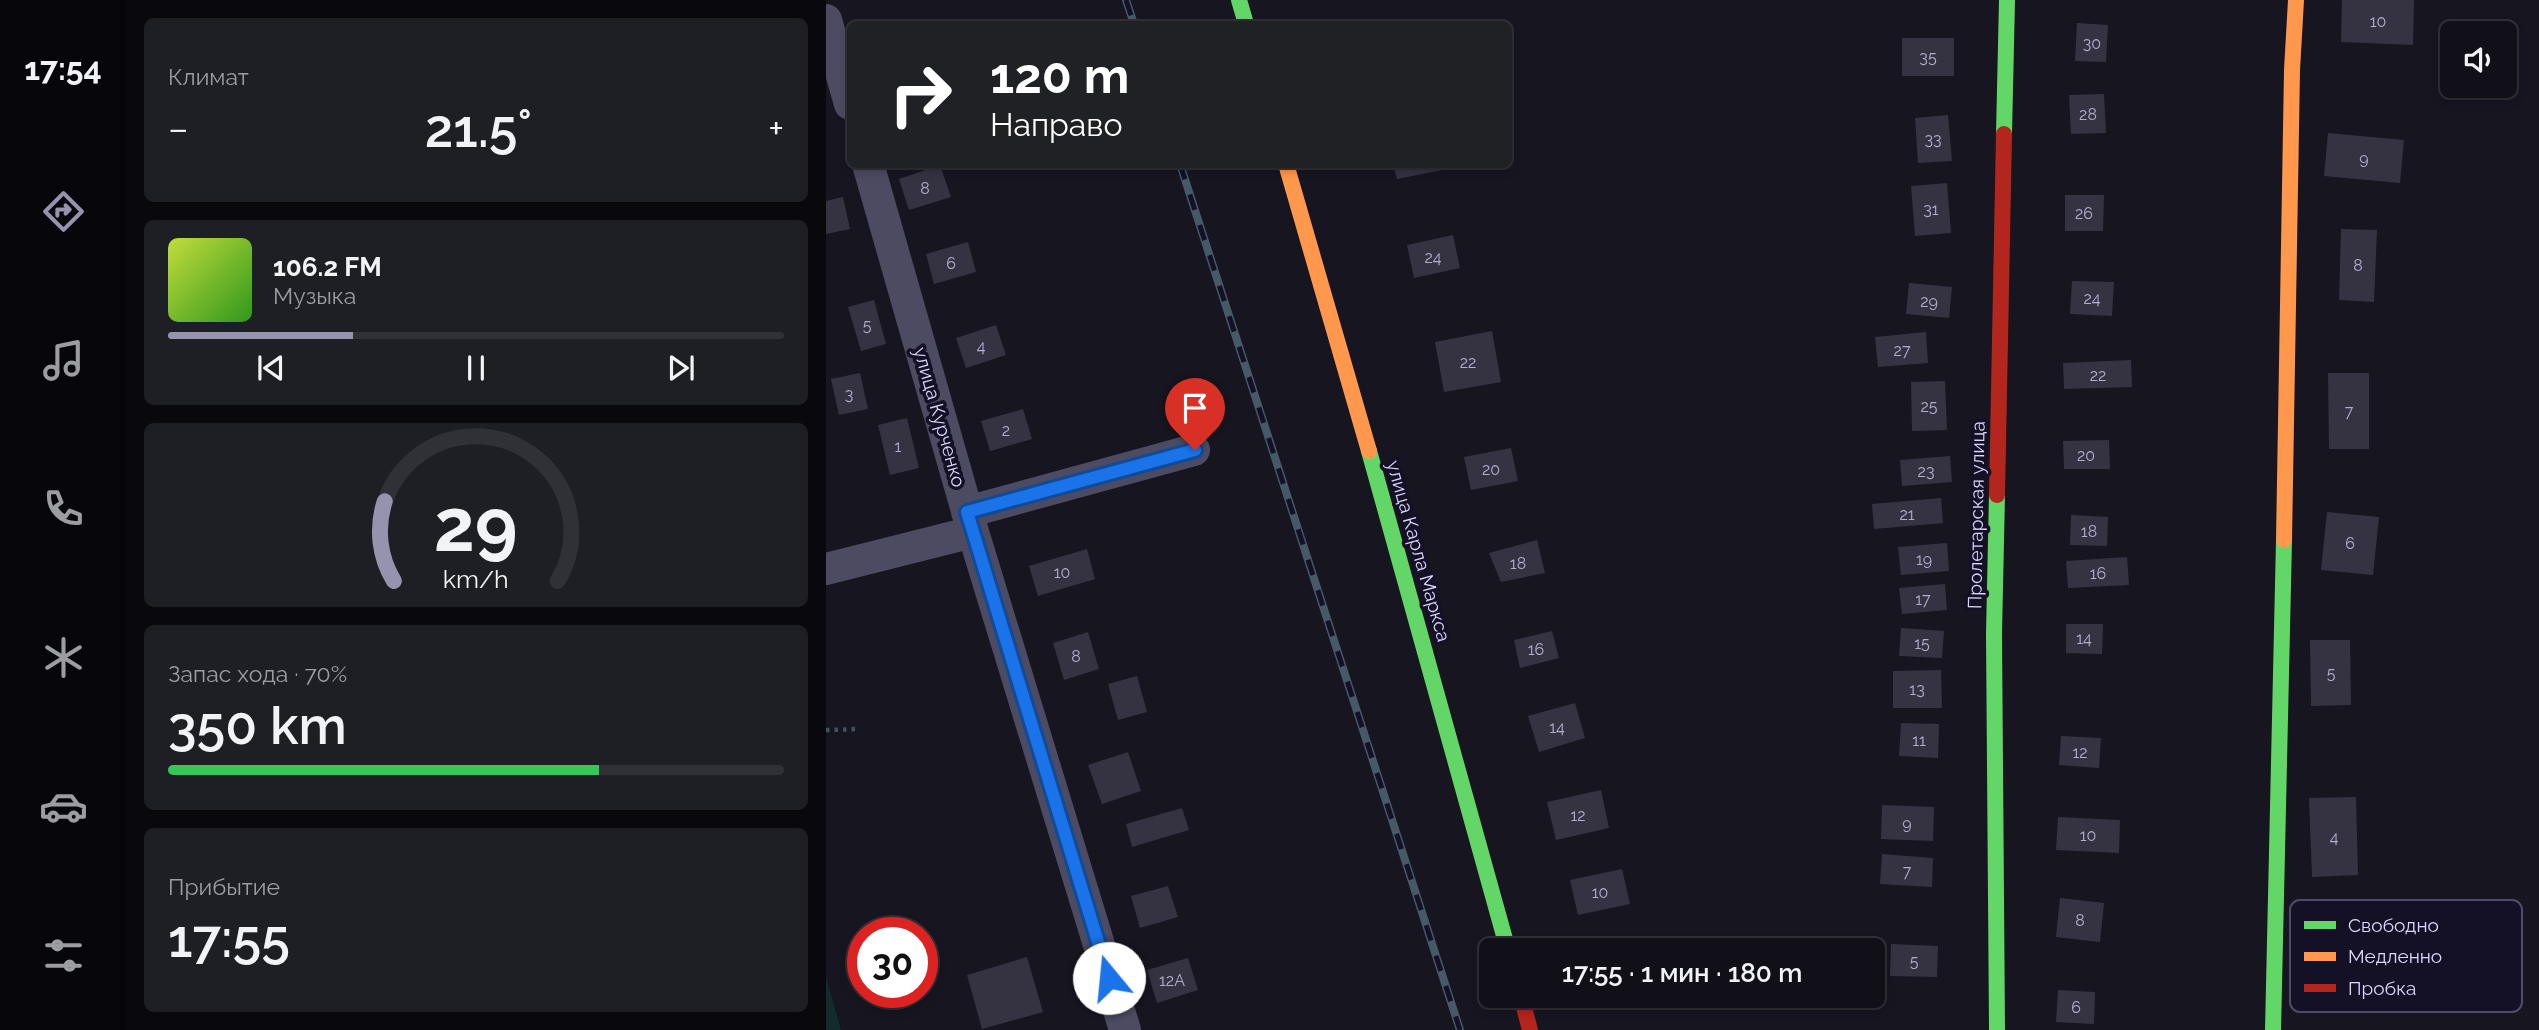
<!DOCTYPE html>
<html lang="ru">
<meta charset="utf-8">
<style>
body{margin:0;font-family:Raleway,sans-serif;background:#1e1e25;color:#f1f3f6;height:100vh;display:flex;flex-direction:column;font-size:26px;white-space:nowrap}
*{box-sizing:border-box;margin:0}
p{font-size:23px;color:#9c9da2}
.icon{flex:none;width:38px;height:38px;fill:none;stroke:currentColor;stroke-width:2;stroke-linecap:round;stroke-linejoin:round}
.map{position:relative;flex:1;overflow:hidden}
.side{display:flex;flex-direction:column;gap:18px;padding:18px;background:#09090d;width:700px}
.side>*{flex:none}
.banner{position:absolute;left:21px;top:21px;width:665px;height:147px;border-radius:10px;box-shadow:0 4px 10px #0003,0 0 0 2px #303037;background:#202124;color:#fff;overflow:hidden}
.buttons{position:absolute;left:1614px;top:21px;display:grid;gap:14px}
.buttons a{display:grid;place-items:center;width:77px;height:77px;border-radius:10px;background:#111018;box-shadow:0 4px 10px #0003,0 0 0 2px #303037;font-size:35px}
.speed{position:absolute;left:21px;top:917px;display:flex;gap:14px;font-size:35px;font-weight:700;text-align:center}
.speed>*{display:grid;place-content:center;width:91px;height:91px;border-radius:50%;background:#111018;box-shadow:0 4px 10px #0003,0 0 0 2px #303037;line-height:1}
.speed .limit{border:10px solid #d22;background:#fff;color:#111}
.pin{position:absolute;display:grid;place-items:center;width:60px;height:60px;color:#fff;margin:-72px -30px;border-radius:50% 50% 50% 0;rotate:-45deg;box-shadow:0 0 7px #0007}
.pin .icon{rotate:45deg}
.me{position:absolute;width:77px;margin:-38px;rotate:343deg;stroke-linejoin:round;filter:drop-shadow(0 0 5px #0008)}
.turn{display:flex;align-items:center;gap:24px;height:147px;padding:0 28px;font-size:32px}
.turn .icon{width:91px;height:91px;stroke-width:2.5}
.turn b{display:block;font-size:49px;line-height:60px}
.big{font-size:52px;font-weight:600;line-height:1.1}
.side .card{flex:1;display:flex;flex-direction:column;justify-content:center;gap:10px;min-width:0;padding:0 24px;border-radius:10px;background:#1e1e25}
.side .dial{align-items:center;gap:0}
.dial svg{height:182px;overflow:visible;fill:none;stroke:#303037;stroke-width:7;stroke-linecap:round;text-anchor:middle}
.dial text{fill:#f1f3f6;stroke:none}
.song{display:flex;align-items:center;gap:21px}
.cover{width:84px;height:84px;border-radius:10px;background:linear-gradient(135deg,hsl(70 70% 55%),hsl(110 70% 35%))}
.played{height:7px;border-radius:4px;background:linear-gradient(90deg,#9693af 30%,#303037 30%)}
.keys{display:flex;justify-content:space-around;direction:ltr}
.heat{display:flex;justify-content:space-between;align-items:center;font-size:38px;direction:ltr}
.charge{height:10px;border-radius:5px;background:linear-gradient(90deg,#34c759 70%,#303037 0)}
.trip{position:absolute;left:653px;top:938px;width:406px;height:70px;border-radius:10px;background:#111018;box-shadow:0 4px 10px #0003,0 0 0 2px #303037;font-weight:600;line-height:70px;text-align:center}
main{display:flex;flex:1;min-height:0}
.dock{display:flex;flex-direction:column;width:126px;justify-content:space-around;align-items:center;background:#07060a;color:#9c9da2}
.dock .icon{width:49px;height:49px}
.dock .selected{color:#9693af}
.dock b{font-size:32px;color:#f1f3f6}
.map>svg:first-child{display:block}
.green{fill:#142b2b}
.building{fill:#353342}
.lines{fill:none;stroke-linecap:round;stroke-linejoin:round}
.path{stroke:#46515e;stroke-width:4.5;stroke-dasharray:3.5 5;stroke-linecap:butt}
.street{stroke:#4c4b61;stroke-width:32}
.fast{stroke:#63d668;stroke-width:16}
.slow{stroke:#ff974d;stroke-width:16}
.jam{stroke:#b3261e;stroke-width:16}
.rail-casing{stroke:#455967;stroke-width:8}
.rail{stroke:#141025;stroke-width:5;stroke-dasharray:16;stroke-linecap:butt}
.route-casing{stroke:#114b97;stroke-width:18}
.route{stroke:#1a73e8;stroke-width:12}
.labels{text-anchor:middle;stroke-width:7;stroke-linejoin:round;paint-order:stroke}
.number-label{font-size:16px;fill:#b2aece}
.street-label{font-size:19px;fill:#dbd7fc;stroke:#141025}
.key{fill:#141025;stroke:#504c66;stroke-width:2}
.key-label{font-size:19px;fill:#dbd7fc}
</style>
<main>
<nav class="dock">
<b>17:54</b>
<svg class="icon selected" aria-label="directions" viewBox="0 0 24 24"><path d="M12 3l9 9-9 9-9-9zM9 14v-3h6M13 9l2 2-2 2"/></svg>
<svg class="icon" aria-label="music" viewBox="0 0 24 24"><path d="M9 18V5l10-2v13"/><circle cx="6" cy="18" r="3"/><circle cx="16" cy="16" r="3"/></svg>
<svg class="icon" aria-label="phone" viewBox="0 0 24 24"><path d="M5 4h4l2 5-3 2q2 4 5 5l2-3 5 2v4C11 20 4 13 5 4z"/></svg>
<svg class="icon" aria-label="climate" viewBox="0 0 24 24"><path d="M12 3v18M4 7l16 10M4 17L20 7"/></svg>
<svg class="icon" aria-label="car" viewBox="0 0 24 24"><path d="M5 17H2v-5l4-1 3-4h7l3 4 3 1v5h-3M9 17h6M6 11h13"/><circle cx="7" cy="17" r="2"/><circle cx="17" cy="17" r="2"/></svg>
<svg class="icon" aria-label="filters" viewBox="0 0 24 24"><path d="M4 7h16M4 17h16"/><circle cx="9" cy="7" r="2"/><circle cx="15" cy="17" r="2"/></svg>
</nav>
<section class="side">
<div class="card"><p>Климат</p>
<div class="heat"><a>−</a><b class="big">21.5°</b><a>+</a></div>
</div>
<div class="card">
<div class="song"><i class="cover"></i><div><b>106.2 FM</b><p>Музыка</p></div></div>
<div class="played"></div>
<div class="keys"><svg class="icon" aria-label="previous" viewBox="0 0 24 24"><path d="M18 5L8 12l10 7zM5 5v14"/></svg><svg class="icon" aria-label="pause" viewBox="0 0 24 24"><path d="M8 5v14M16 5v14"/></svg><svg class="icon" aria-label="next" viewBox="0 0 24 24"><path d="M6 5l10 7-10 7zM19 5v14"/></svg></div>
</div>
<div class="card dial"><svg viewBox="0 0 100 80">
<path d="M14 69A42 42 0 1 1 86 69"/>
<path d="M14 69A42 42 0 0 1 10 34" stroke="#9693af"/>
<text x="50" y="56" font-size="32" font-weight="700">29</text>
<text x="50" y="72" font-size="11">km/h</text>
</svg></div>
<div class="card"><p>Запас хода · 70%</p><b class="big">350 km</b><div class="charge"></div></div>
<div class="card"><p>Прибытие</p><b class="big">17:55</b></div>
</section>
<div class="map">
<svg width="1713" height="1030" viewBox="0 0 1713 1030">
<rect width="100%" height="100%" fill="#171520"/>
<path class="green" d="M0,977L15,1030H0Z"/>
<path class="building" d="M1516,0H1588L1587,45L1515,42Z
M580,20L581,24H564V23Z
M1251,23L1282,25L1280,62L1249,61Z
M1076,38H1128V76H1076Z
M1278,94L1280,133L1245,134L1243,95Z
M1122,115L1126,161L1092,163L1089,118Z
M1502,133L1578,140L1574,183L1498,176Z
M567,164H637V166L571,179Z
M114,165L125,197L83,210L73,179Z
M1121,183L1125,233L1089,236L1085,186Z
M1239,195H1278L1277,231H1239Z
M17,197L24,229L0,234V201Z
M1515,229L1551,230L1548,302L1513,300Z
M627,235L634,268L588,278L581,245Z
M142,242L150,272L108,284L100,254Z
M1246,281L1288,282L1286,316L1244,314Z
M1083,283L1126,287L1123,318L1080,314Z
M48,300L60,344L35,351L22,307Z
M170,325L180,355L140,368L130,338Z
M666,331L675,382L618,392L609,342Z
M1100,332L1102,363L1052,367L1049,337Z
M1305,360L1306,387L1238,389L1237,363Z
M34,373L42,409L13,415L5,379Z
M1502,373H1543V449H1503Z
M1119,381L1121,430L1086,431L1085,382Z
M197,409L206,439L164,451L155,421Z
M81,418L93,468L64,475L52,425Z
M1283,440L1284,469H1238L1237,441Z
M685,448L692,481L645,490L638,457Z
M1124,456L1126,482L1076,486L1074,460Z
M1115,498L1117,523L1048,529L1046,504Z
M1501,512L1553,517L1547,575L1495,570Z
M1245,515L1282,517L1281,546L1244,545Z
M711,540L719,573L675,582L663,553Z
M1121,543L1123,571L1075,575L1072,547Z
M261,549L269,579L212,596L203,566Z
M1301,557L1303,585L1242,588L1240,561Z
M1119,584L1121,610L1076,614L1073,588Z
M1240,624H1277L1276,654L1240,653Z
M1075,628L1118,631L1116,658L1073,656Z
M726,631L733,658L694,668L688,640Z
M262,632L273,669L238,680L227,643Z
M1484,640H1524L1525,705L1485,706Z
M1115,670L1116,708H1067V671Z
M311,676L321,712L292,720L282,684Z
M749,703L759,738L713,752L702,716Z
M1075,723L1113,724L1112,758L1073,756Z
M1235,736L1275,738L1273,768L1233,765Z
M302,752L315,791L276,804L262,765Z
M775,790L783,828L730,840L721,802Z
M1530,797L1532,875L1486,877L1483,798Z
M1056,805L1108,807L1107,841L1055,839Z
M356,808L363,830L306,847L300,824Z
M1232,817L1294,820L1293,853L1230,850Z
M1056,854L1107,858L1106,887L1054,884Z
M796,869L804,904L752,915L744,880Z
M342,886L352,917L314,928L305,896Z
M1234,898L1278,903L1274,942L1230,937Z
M1065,944L1112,946L1111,977L1064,976Z
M201,957L217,1012L156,1029L141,975Z
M362,958L372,990L331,1003L321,970Z
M1232,990L1269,992L1268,1024L1230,1022Z
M766,996H783L784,997L767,1000Z"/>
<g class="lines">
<path class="path" d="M0,730L33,729"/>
<path class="street" d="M0,20L24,104
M42,164L147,532L299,1030
M141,512L368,450
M0,569L147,532"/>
<path class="fast" d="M413,0L420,24
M1178,134L1181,0
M543,451L682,950
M1171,495L1168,634L1171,1030
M1447,1030L1458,540"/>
<path class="slow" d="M460,164L543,451
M1458,540L1466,70L1470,0"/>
<path class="jam" d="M1171,495L1178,134
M695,996L704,1030"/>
<g class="rail-casing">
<path id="rail" d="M300,0L308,24
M354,164L634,1030"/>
</g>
<use href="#rail" class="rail"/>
</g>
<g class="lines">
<g class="route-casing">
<path id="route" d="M283,978L141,512L369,450"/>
</g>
<use href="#route" class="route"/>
</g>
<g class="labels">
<g class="number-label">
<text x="1552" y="27">10</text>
<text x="1266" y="49">30</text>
<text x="1102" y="63">35</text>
<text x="1262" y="120">28</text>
<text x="1107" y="145">33</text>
<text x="1538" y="164">9</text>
<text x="99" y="194">8</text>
<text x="1105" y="215">31</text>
<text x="1258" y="219">26</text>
<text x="607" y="263">24</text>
<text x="125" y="269">6</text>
<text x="1532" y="271">8</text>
<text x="1266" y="304">24</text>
<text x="1103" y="307">29</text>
<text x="41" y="331">5</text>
<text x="155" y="352">4</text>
<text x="1076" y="356">27</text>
<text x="642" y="368">22</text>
<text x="1272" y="381">22</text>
<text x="23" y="400">3</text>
<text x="1103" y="412">25</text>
<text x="1523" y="417">7</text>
<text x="180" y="436">2</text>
<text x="72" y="452">1</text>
<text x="1260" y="461">20</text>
<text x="665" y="475">20</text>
<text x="1100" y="477">23</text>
<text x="1081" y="520">21</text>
<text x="1263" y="537">18</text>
<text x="1524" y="549">6</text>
<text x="1098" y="565">19</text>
<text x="692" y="569">18</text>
<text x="236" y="578">10</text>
<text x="1272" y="579">16</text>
<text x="1097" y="605">17</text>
<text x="1258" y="644">14</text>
<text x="1096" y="649">15</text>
<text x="710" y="655">16</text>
<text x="250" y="662">8</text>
<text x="1505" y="679">5</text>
<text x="1091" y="695">13</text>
<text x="731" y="733">14</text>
<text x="1093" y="746">11</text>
<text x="1254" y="758">12</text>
<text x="752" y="821">12</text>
<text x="1081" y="829">9</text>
<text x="1262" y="841">10</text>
<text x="1508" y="843">4</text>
<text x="1081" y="877">7</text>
<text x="774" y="898">10</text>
<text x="1254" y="926">8</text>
<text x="1088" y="967">5</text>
<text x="346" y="986">12А</text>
<text x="1250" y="1013">6</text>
</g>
<g class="street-label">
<text transform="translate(114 417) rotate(74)" y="7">улица Курченко</text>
<text transform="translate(1150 515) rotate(-89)" y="7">Пролетарская улица</text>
<text transform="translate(593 551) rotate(74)" y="7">улица Карла Маркса</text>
</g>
</g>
<rect x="1464" y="900" width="232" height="112" rx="10" class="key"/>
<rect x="1478" y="921" width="32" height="8" fill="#63d668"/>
<rect x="1478" y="952" width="32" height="9" fill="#ff974d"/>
<rect x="1478" y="984" width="32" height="8" fill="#b3261e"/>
<g class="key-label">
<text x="1522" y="932">Свободно</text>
<text x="1522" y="963">Медленно</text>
<text x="1522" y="995">Пробка</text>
</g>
</svg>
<div class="buttons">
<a><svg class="icon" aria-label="sound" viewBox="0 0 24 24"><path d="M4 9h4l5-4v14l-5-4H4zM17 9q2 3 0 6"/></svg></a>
</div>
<div class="speed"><div class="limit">30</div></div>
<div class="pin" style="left:369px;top:450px;background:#d93025"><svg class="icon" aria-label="arrive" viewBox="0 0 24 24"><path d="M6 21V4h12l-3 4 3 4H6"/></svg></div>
<svg class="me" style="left:283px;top:978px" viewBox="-20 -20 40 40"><circle r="19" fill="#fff"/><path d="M0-13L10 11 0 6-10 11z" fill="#1a73e8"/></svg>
<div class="trip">17:55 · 1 мин · 180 m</div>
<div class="banner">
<div class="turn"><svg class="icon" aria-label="right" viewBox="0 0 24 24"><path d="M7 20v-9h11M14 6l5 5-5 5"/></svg><div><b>120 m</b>Направо</div></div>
</div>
</div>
</main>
